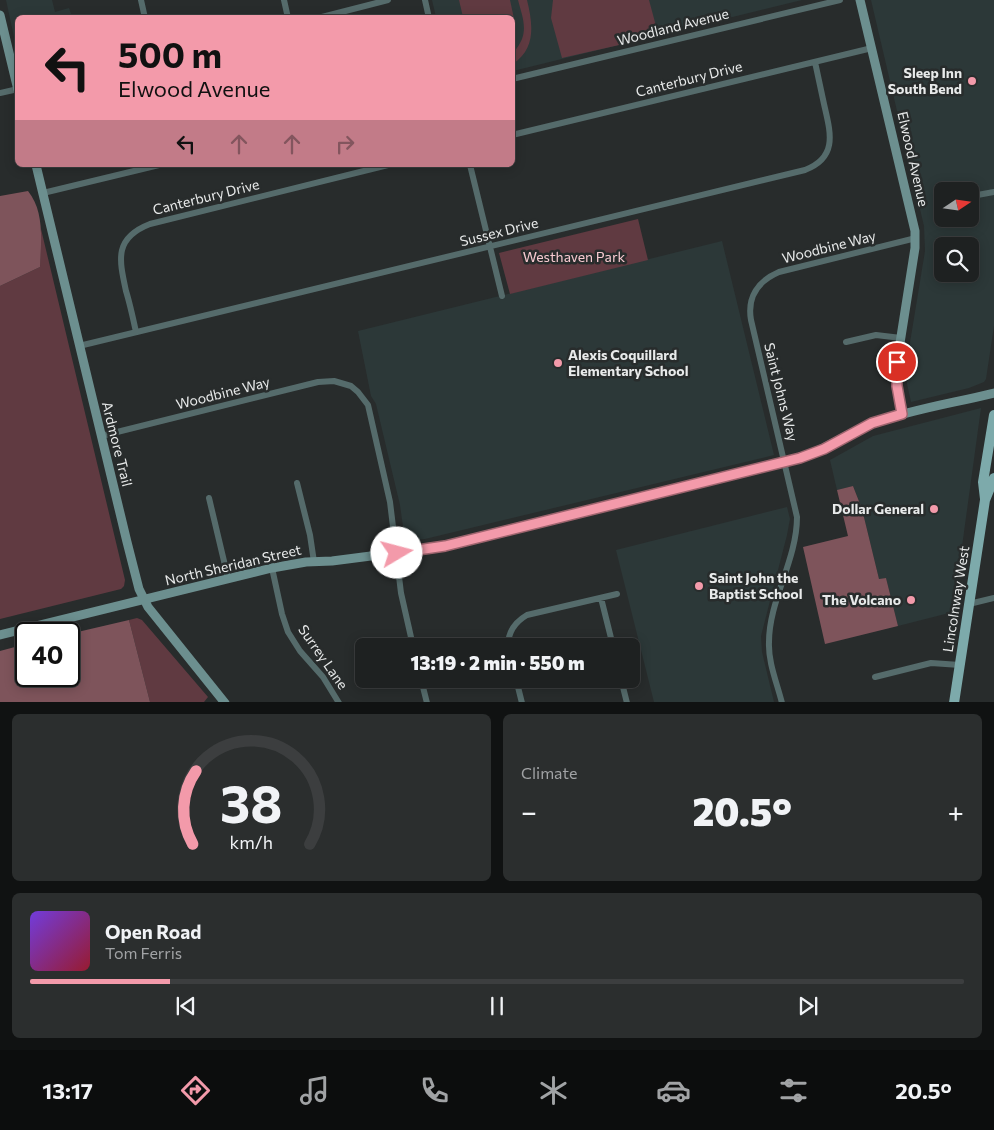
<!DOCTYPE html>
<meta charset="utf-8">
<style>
body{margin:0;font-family:Commissioner,sans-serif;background:#2b2e2e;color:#f1f3f6;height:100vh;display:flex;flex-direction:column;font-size:19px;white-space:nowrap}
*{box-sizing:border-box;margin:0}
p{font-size:16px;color:#a1a3a5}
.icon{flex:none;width:28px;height:28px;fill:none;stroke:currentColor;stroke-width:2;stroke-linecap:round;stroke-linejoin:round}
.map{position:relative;height:702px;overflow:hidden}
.sheet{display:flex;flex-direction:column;gap:12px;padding:12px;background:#101212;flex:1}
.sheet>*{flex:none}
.banner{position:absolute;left:15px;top:15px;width:500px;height:152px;border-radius:8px;box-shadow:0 2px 12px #0003,0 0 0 1px #3c3e3f;background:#f39aaa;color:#111;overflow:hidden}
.needle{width:32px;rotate:77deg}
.tools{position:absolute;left:934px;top:182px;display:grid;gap:10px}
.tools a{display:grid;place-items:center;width:45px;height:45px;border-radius:8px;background:#1e2121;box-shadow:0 2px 12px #0003,0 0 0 1px #3c3e3f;font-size:25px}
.speed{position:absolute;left:15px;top:622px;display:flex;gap:10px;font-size:25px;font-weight:700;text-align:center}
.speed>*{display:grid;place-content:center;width:65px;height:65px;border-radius:50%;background:#1e2121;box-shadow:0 2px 12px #0003,0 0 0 1px #3c3e3f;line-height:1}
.speed .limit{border:2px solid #111;border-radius:8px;background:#fff;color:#111}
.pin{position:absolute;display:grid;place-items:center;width:42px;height:42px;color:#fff;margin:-21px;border:2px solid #fff;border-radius:50%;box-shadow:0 1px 5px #0007}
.me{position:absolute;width:55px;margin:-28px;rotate:82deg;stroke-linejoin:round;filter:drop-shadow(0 0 4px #0008)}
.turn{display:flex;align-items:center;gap:18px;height:105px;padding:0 20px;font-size:22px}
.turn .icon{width:65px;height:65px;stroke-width:2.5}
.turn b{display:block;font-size:35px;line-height:42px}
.lanes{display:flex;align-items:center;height:48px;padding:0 20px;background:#0003;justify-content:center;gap:25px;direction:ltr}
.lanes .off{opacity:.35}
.big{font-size:38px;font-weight:800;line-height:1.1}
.sheet .card{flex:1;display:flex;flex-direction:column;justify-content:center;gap:8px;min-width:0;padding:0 18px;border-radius:8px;background:#2b2e2e}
.sheet .dial{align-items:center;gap:0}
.dial svg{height:130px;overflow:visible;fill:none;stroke:#3c3e3f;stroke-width:7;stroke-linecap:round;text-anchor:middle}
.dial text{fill:#f1f3f6;stroke:none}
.song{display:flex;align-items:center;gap:15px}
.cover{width:60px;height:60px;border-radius:8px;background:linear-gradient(135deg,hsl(260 70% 55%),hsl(350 70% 35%))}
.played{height:5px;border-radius:2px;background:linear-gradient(90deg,#f39aaa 15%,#3c3e3f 15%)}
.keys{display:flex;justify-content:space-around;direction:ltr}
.heat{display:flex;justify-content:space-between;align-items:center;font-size:28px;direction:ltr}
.sheet .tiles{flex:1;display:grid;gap:12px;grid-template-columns:1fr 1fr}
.card:last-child{grid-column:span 2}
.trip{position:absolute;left:355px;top:638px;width:285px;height:50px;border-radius:8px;background:#1e2121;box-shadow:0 2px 12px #0003,0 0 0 1px #3c3e3f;font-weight:800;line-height:50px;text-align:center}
.dock{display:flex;height:80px;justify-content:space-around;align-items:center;background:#0c0d0d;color:#a1a3a5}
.dock .icon{width:35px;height:35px}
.dock .current{color:#f39aaa}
.dock b{font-size:22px;color:#f1f3f6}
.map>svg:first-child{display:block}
.built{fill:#2c3838;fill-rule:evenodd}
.green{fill:#603a41}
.forest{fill:#7e545b}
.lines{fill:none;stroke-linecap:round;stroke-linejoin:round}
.street{stroke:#556b6b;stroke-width:6}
.secondary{stroke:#6c8f8f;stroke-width:9}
.primary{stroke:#7daaab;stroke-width:10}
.route-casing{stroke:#9e646e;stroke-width:12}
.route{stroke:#f39aaa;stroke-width:9}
.poi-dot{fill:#f39aaa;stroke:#282c2c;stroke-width:2}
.labels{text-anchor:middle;stroke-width:5;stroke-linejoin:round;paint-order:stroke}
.street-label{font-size:14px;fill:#e8eaea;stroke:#282c2c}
.poi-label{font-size:14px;font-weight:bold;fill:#e8eaea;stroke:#282c2c;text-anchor:end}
.park-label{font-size:14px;fill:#f8cad1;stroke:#282c2c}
</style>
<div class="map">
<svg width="994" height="703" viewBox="0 0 994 703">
<rect width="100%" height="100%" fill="#282c2c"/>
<path class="built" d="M6,0H52L55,12L69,8L72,17L18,18L17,51Z
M432,0H802L513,71L512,18L436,17Z
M871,0H994V326L986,379L984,382L969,388L911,402L907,384L906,367L925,251L924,226ZM942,191H970V219H942ZM942,246H970V274H942Z
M722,241L774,455L425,539L405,541L400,505L376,404L371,396L358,331Z
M981,408L953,612L898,626L886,578L879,579L862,509L853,486L837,490L830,460L873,436Z
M787,507L790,519L787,535L761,636L762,652L774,702H654L616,550Z"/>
<path class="green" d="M459,0H510L516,28L513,29L512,18L463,17Z
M518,0H527C533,25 536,48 513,64C512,49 517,51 522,39C527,26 521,12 518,0Z
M553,0H649L656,26L650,38L562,58L551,18Z
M638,219L648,260L510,294L499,253Z
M41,229L125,580L124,586L121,589L0,619V286L40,267Z
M137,618L142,620L208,697L204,702H150L129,620Z"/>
<path class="forest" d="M28,191C45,212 41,242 40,267L0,286V196Z
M853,486L862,509L879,579L886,578L898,626L825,644L803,547L848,536L837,490Z
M129,620L150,702H0V651L26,644V676H69V634Z"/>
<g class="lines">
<path class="street" d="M141,0L145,18
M284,0L288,18
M425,0L429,18
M318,18L388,0
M512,79L840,0
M0,93L18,89
M512,135L872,48
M470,165L502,296
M43,193L159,165
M972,196L994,192
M136,332C133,318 130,304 126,291C119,259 114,238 150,224L388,165
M846,342L876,335L901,338
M79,346L805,170C839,157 830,131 824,104C821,90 818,76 815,62
M101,436L318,382L334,381L351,386L358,392L368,405L390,502L401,593L413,646
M297,483L310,535L314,562
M209,498L228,578
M272,568L282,614L288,632L300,651L323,677L339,703
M601,598L613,646
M969,604L994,598
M508,646C508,632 515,622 527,615L617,594
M875,677L931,663L960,665
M421,679L427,703
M516,679L522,703
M621,679L627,703
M782,703C777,683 768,662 769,642C769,600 797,560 797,517L751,320C747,297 758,281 779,272L916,238"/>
<path class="secondary" d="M860,0L915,231V248L897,362V386L902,414
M0,15L18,90
M36,165L127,542L139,589L148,607L225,703
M0,635L272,568L306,562L332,561L433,548L800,458C826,450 848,432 874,423C912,409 954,403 994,393"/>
<path class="primary" d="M985,499L983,482L994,415
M954,703L985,500L994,478"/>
</g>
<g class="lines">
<g class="route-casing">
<path id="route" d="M397,553L445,546L800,458L824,449L872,423L902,414L897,386V362"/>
</g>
<use href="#route" class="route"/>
</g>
<g class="poi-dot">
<circle cx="972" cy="81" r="5"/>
<circle cx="558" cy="363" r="5"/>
<circle cx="934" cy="509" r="5"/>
<circle cx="699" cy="586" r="5"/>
<circle cx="911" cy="600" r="5"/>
</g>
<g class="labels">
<g class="street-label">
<text transform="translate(673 27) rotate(-14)" y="5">Woodland Avenue</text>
<text transform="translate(689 79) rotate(-14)" y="5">Canterbury Drive</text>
<text transform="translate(913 159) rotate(77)" y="5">Elwood Avenue</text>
<text transform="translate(206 197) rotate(-14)" y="5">Canterbury Drive</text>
<text transform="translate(499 232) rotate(-14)" y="5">Sussex Drive</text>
<text transform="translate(829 247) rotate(-14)" y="5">Woodbine Way</text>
<text transform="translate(781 392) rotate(76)" y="5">Saint Johns Way</text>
<text transform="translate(223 393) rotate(-14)" y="5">Woodbine Way</text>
<text transform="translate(117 444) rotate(76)" y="5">Ardmore Trail</text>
<text transform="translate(233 565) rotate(-13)" y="5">North Sheridan Street</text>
<text transform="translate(956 599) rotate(-81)" y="5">Lincolnway West</text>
<text transform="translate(323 657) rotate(55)" y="5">Surrey Lane</text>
</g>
<g class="poi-label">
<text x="962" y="78">Sleep Inn<tspan x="962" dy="16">South Bend</tspan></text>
<text x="568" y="360" text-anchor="start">Alexis Coquillard<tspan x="568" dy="16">Elementary School</tspan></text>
<text x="924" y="514">Dollar General</text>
<text x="709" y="583" text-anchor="start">Saint John the<tspan x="709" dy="16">Baptist School</tspan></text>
<text x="901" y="605">The Volcano</text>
</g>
<g class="park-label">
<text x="574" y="262">Westhaven Park</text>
</g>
</g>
</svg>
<div class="tools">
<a><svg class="needle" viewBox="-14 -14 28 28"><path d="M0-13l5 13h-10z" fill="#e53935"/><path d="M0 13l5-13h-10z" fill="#a1a3a5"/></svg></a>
<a><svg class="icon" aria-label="search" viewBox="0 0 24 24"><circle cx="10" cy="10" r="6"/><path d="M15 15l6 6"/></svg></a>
</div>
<div class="speed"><div class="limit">40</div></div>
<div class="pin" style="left:897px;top:362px;background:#d93025"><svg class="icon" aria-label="arrive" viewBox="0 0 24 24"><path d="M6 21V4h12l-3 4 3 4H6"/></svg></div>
<svg class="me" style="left:397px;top:553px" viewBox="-20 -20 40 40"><circle r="19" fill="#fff"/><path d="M0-13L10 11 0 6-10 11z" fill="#f39aaa"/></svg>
<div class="trip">13:19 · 2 min · 550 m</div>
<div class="banner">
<div class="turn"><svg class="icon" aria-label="left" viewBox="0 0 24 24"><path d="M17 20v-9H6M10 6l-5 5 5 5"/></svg><div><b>500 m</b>Elwood Avenue</div></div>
<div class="lanes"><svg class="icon" aria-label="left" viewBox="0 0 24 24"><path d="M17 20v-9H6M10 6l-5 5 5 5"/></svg><svg class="icon off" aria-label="ahead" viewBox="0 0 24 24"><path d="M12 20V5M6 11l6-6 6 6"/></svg><svg class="icon off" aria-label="ahead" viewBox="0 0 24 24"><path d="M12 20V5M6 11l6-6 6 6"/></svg><svg class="icon off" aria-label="right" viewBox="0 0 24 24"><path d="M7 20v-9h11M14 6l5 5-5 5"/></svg></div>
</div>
</div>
<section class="sheet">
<div class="tiles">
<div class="card dial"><svg viewBox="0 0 100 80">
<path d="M14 69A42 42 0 1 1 86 69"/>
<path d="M14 69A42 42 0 0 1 16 24" stroke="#f39aaa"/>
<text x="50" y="56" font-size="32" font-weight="700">38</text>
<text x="50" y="72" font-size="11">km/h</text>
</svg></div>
<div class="card"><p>Climate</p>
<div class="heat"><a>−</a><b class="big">20.5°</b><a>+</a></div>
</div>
<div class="card">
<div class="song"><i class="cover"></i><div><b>Open Road</b><p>Tom Ferris</p></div></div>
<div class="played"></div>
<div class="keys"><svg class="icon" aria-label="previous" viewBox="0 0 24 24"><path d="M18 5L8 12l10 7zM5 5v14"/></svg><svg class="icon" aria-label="pause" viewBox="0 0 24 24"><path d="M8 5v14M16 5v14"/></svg><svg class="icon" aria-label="next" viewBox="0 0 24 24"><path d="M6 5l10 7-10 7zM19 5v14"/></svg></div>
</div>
</div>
</section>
<nav class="dock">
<b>13:17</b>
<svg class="icon current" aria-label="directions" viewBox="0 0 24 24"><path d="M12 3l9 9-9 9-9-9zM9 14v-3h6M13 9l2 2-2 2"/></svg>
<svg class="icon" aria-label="music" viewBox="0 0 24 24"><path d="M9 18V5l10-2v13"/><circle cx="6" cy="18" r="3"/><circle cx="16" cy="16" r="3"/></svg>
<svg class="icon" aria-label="phone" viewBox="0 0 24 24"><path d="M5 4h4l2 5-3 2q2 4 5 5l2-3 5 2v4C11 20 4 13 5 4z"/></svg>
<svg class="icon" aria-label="climate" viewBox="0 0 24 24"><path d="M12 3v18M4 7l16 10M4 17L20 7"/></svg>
<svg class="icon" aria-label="car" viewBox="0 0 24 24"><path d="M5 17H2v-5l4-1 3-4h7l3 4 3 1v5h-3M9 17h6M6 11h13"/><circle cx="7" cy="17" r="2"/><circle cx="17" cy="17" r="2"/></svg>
<svg class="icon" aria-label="filters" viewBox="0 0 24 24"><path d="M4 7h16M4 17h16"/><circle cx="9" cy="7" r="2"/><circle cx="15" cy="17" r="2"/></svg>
<b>20.5°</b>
</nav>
